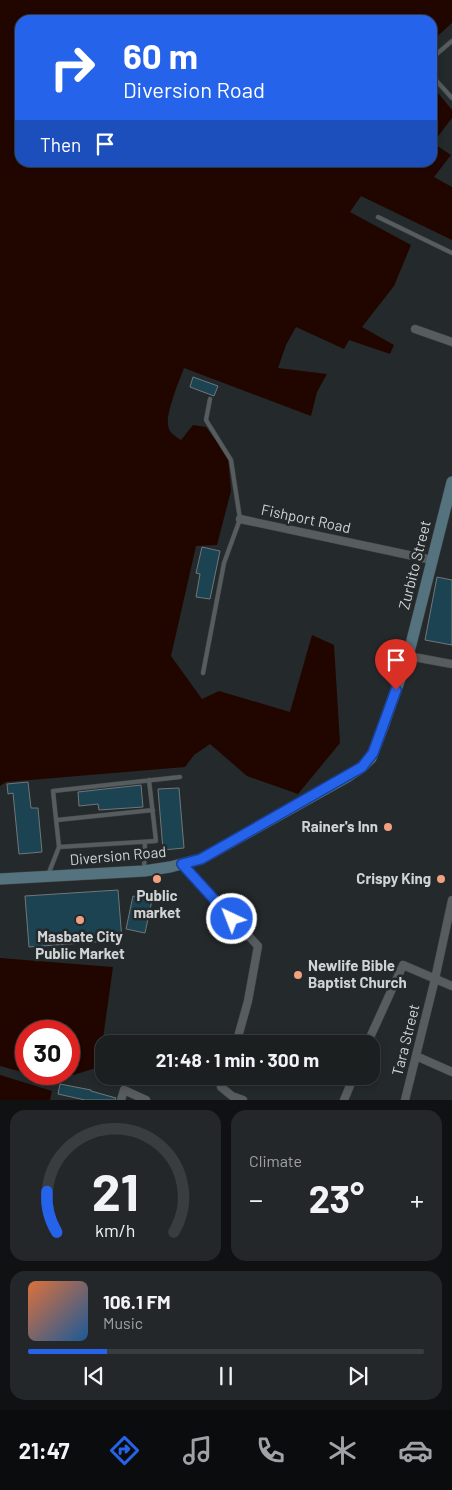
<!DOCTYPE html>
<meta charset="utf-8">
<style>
body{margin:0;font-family:Barlow,sans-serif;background:#242729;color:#f1f3f6;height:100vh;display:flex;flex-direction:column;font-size:19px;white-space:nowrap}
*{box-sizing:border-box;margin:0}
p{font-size:16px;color:#a0a2a5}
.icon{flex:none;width:28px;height:28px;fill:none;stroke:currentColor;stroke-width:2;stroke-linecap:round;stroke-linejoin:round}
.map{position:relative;height:1100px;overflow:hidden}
.drawer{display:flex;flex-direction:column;gap:10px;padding:10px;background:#0f1112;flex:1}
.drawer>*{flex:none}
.banner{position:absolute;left:15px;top:15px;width:422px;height:152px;border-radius:15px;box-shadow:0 2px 8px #0003,0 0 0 1px #393d3e;background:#2563eb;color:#fff;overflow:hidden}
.speed{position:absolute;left:15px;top:1020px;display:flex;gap:10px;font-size:25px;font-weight:700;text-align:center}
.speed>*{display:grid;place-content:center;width:65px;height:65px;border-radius:50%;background:#1b1f20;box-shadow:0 2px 8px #0003,0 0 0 1px #393d3e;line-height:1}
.speed .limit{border:8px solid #d22;background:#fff;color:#111}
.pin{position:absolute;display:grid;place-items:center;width:42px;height:42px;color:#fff;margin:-51px -21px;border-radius:50% 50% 50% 0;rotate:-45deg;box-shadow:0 0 5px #0007}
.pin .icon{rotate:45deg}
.me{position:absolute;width:55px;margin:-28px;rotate:317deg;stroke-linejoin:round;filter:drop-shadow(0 0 4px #0008)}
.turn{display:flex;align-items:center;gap:18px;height:105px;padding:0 25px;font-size:22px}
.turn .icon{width:65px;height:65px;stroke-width:2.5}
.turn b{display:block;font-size:35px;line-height:42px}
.then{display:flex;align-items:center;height:48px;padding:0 25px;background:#0003;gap:10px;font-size:19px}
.big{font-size:38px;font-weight:700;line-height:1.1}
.drawer .card{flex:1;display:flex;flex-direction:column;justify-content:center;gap:8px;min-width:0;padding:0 18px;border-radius:15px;background:#242729}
.drawer .dial{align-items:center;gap:0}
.dial svg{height:130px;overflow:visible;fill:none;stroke:#393d3e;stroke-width:7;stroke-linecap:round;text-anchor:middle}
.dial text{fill:#f1f3f6;stroke:none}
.song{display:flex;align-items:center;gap:15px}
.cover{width:60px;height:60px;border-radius:8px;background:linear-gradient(135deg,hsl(20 70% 55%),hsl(210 70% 35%))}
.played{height:5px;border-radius:2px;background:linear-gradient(90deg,#2563eb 20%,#393d3e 20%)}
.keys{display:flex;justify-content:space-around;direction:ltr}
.heat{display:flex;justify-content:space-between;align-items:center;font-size:28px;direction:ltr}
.drawer .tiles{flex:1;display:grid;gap:10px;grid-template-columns:1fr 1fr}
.card:last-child{grid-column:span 2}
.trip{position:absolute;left:95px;top:1035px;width:285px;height:50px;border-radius:15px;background:#1b1f20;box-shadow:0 2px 8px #0003,0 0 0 1px #393d3e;font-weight:700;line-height:50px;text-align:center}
.dock{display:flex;height:80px;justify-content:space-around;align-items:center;background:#0b0c0d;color:#a0a2a5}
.dock .icon{width:35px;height:35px}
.dock .current{color:#2563eb}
.dock b{font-size:22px;color:#f1f3f6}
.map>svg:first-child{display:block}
.water{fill:#210600}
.building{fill:#1b4352;stroke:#717679}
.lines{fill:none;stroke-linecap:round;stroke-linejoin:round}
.lane-casing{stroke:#404446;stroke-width:5}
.street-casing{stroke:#404446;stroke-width:9}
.secondary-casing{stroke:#404446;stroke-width:12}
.lane{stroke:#575c5f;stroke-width:4}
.street{stroke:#575c5f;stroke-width:8}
.secondary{stroke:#54737f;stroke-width:11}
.route-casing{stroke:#184099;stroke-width:12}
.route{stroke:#2563eb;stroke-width:9}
.poi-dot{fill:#f3a081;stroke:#24292b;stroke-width:2}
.labels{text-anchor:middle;stroke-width:5;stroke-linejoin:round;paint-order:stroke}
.street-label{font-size:15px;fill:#d0d3d4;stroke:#24292b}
.poi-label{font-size:15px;font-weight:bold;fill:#d0d3d4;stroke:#24292b;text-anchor:end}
</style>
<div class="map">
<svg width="452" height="1100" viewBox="0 0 452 1100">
<rect width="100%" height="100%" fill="#24292b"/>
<path class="water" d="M0,0H452V23L433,40L432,20H20V162H432L433,87L452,110V118L433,143L451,155L434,177L452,187V240L361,196L350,212L411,245L394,286L362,327L394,345L390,354L349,340L344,349L296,327L286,345L278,368L327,374L317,392L311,416L184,368C179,381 166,413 168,425C169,433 175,436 181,440L193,425L206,427L228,457L231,491L217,545L196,546L171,656L202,699L219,691L290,712L312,635L334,645L340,743L298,794L247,776L210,744L194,755L185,767L6,782L0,786Z
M0,958L113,967L99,1067L54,1081L28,1074H69V1031H26V1073L0,1066Z
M0,1075L52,1091L50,1100H0Z"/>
<path class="building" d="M193,377L218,386L214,396L190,387Z
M202,547L220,551L210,599L196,597L200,574L196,573Z
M437,577L452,580V645L425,640Z
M28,782L31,808H38L42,852L19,854L13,793L8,794L7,784Z
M141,785L143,807L99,810L98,804L79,806L78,792Z
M179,788L184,848L163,850L158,789Z
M118,890L122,940L29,947L25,896Z
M133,896L152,900L145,933L126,929Z
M60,1084L91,1090V1091L116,1098L115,1100H85L58,1094Z"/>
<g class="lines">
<g class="lane-casing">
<path id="lane" d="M432,58L452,41
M432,76L452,98
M378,217L452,253
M203,673L224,563L240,519L231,460L206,420L210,399
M57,820L153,810
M59,847L156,841L149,780
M144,869L145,842
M48,875L59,847L53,791L180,777"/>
</g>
<g class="street-casing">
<path id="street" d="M415,329L452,342
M240,519L432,560
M408,656L452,664
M182,865L258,946L248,1001L236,1044
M367,1044L403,965L452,986
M416,1056L452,1072
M224,1076L221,1087L232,1096L243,1100
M121,1100L124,1090L146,1100
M344,1100L354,1076
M405,1100L435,979L452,900"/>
</g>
<g class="secondary-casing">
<path id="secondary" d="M0,879L144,871L170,867L201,859L347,777L362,767L371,758L384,724L408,656L452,482"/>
</g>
<use href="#lane" class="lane"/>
<use href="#street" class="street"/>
<use href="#secondary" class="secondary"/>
</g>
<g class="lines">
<g class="route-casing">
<path id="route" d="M232,919L182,864L201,859L362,767L373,753L396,690"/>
</g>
<use href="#route" class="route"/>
</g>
<g class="poi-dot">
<circle cx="388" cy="827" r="5"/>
<circle cx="157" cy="879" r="5"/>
<circle cx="441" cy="879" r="5"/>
<circle cx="80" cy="920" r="5"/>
<circle cx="298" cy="975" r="5"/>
</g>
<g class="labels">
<g class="street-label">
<text transform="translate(306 519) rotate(12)" y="5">Fishport Road</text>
<text transform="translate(415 565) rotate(-76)" y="5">Zurbito Street</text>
<text transform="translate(118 856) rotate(-5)" y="5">Diversion Road</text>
<text transform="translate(406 1040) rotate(-76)" y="5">Tara Street</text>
</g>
<g class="poi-label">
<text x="378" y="832">Rainer's Inn</text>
<text x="431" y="884">Crispy King</text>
<text x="157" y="901" text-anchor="middle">Public<tspan x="157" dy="17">market</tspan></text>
<text x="80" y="942" text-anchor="middle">Masbate City<tspan x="80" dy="17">Public Market</tspan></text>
<text x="308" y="971" text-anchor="start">Newlife Bible<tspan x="308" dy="17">Baptist Church</tspan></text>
</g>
</g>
</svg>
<div class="speed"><div class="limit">30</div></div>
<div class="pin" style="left:396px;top:690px;background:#d93025"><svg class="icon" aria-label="arrive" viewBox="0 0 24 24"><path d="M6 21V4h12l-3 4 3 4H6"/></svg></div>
<svg class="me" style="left:232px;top:919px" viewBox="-20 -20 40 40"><circle r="17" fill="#2563eb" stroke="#fff" stroke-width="3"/><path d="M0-11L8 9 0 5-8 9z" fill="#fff"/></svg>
<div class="trip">21:48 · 1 min · 300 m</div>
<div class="banner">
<div class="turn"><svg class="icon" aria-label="right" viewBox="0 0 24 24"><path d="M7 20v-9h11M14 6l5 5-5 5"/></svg><div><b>60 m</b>Diversion Road</div></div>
<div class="then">Then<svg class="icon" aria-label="arrive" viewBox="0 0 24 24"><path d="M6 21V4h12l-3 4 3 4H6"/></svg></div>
</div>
</div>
<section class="drawer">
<div class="tiles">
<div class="card dial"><svg viewBox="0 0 100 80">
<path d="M14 69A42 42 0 1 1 86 69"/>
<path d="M14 69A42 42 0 0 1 8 44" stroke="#2563eb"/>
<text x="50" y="56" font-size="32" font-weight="700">21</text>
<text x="50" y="72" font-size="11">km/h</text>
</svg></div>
<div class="card"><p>Climate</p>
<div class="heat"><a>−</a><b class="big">23°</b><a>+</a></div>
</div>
<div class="card">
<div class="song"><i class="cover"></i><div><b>106.1 FM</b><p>Music</p></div></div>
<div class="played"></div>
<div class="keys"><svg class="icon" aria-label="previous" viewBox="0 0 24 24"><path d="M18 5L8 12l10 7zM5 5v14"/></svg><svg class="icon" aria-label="pause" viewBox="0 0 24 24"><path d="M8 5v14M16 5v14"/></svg><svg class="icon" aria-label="next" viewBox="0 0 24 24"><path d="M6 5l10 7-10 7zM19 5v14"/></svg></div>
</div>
</div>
</section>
<nav class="dock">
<b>21:47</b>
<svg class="icon current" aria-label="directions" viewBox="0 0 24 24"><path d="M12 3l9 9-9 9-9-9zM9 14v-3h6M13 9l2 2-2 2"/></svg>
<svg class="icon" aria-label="music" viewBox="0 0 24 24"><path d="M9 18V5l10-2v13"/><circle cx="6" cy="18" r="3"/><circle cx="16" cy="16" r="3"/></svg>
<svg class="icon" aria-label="phone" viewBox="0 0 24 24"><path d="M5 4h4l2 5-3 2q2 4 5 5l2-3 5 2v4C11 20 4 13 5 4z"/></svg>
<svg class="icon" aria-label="climate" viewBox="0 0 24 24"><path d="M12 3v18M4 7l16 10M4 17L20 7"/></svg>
<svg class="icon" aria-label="car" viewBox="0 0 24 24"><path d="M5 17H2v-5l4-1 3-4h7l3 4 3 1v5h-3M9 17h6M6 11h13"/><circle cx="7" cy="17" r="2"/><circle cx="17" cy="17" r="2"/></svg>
</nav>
